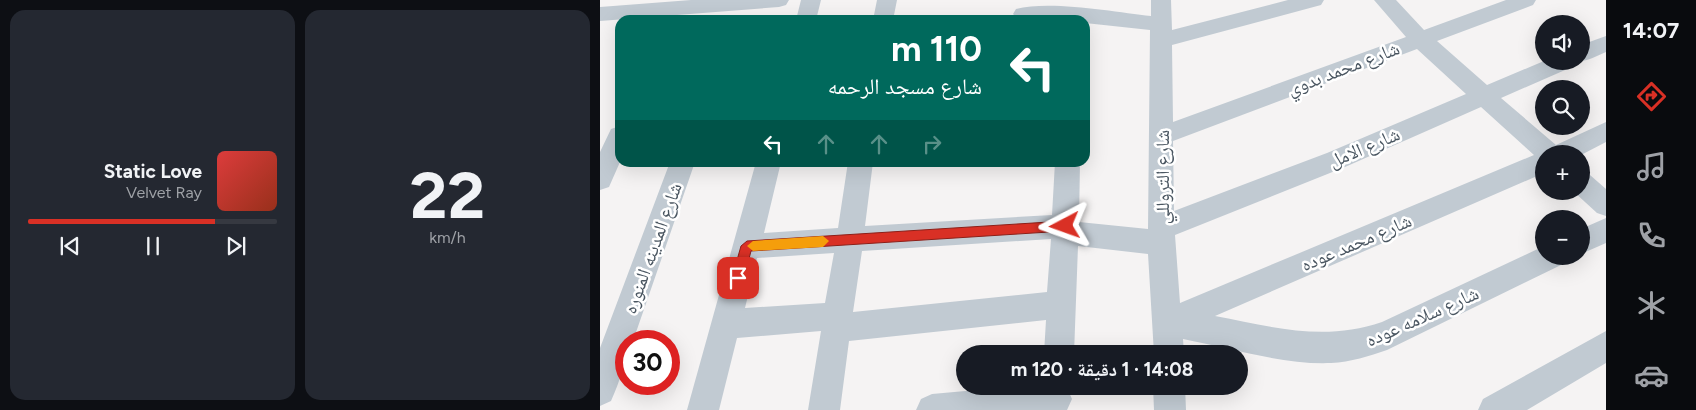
<!DOCTYPE html>
<html lang="ar">
<meta charset="utf-8">
<style>
body{margin:0;font-family:Figtree,"Noto Naskh Arabic",sans-serif;background:#242831;color:#f1f3f6;direction:rtl;height:100vh;display:flex;flex-direction:column;font-size:19px;white-space:nowrap}
*{box-sizing:border-box;margin:0}
p{font-size:16px;color:#9ea1a6}
.icon{flex:none;width:28px;height:28px;fill:none;stroke:currentColor;stroke-width:2;stroke-linecap:round;stroke-linejoin:round}
.map{position:relative;flex:1;overflow:hidden;direction:ltr}
.drawer{display:flex;flex-direction:column;gap:10px;padding:10px;background:#0d0f14;width:600px}
.drawer>*{flex:none}
.hud{position:absolute;left:15px;top:15px;width:475px;height:152px;border-radius:15px;box-shadow:0 5px 20px #0002;direction:rtl;background:#00695c;color:#fff;overflow:hidden}
.buttons{position:absolute;left:935px;top:15px;display:grid;gap:10px}
.buttons a{display:grid;place-items:center;width:55px;height:55px;border-radius:50%;background:#171b24;box-shadow:0 5px 20px #0002;font-size:25px}
.speed{position:absolute;left:15px;top:330px;display:flex;gap:10px;font-size:25px;font-weight:700;text-align:center}
.speed>*{display:grid;place-content:center;width:65px;height:65px;border-radius:50%;background:#171b24;box-shadow:0 5px 20px #0002;line-height:1}
.speed .limit{border:8px solid #d22;background:#fff;color:#111}
.pin{position:absolute;display:grid;place-items:center;width:42px;height:42px;color:#fff;margin:-21px;border-radius:10px;box-shadow:0 2px 8px #0006}
.me{position:absolute;width:55px;margin:-28px;rotate:266deg;stroke-linejoin:round;filter:drop-shadow(0 0 4px #0008)}
.turn{display:flex;align-items:center;gap:18px;height:105px;padding:0 25px;font-size:22px}
.turn .icon{width:65px;height:65px;stroke-width:2.5}
.turn b{display:block;font-size:35px;line-height:42px}
.lanes{display:flex;align-items:center;height:48px;padding:0 25px;background:#0003;justify-content:center;gap:25px;direction:ltr}
.lanes .off{opacity:.35}
.drawer .tile{flex:1;display:flex;flex-direction:column;justify-content:center;gap:8px;min-width:0;padding:0 18px;border-radius:15px;background:#242831}
.drawer .dial{align-items:center;gap:0}
.dial b{font-size:65px;line-height:1}
.song{display:flex;align-items:center;gap:15px}
.cover{width:60px;height:60px;border-radius:8px;background:linear-gradient(135deg,hsl(0 70% 55%),hsl(10 70% 35%))}
.played{height:5px;border-radius:2px;background:linear-gradient(90deg,#d93025 75%,#363941 75%)}
.keys{display:flex;justify-content:space-around;direction:ltr}
.drawer .tiles{flex:1;display:grid;gap:10px;grid-template-columns:repeat(2,1fr)}
.trip{position:absolute;left:356px;top:345px;width:292px;height:50px;border-radius:25px;background:#171b24;box-shadow:0 5px 20px #0002;font-weight:700;line-height:50px;text-align:center;direction:rtl}
main{display:flex;flex:1;min-height:0}
.menu{display:flex;flex-direction:column;width:90px;justify-content:space-around;align-items:center;background:#090b0e;color:#9ea1a6}
.menu .icon{width:35px;height:35px}
.menu .current{color:#d93025}
.menu b{font-size:22px;color:#f1f3f6}
.map>svg:first-child{display:block}
.lines{fill:none;stroke-linecap:round;stroke-linejoin:round}
.minor{fill:#c1cad2;fill-rule:evenodd}
.route{fill:#d93025;stroke:#8d1f18}
.slow{fill:#f59e0b}
.labels{text-anchor:middle;stroke-width:5;stroke-linejoin:round;paint-order:stroke}
.street-label{font-size:19px;fill:#4a5661;stroke:#fff}
</style>
<main>
<nav class="menu">
<b>14:07</b>
<svg class="icon current" aria-label="directions" viewBox="0 0 24 24"><path d="M12 3l9 9-9 9-9-9zM9 14v-3h6M13 9l2 2-2 2"/></svg>
<svg class="icon" aria-label="music" viewBox="0 0 24 24"><path d="M9 18V5l10-2v13"/><circle cx="6" cy="18" r="3"/><circle cx="16" cy="16" r="3"/></svg>
<svg class="icon" aria-label="phone" viewBox="0 0 24 24"><path d="M5 4h4l2 5-3 2q2 4 5 5l2-3 5 2v4C11 20 4 13 5 4z"/></svg>
<svg class="icon" aria-label="climate" viewBox="0 0 24 24"><path d="M12 3v18M4 7l16 10M4 17L20 7"/></svg>
<svg class="icon" aria-label="car" viewBox="0 0 24 24"><path d="M5 17H2v-5l4-1 3-4h7l3 4 3 1v5h-3M9 17h6M6 11h13"/><circle cx="7" cy="17" r="2"/><circle cx="17" cy="17" r="2"/></svg>
</nav>
<div class="map">
<svg width="1006" height="410" viewBox="0 0 1006 410">
<rect width="100%" height="100%" fill="#f5f3f3"/>
<g class="lines">
<path class="minor" d="M91,0H189L186,5L179,7L0,21V7Z
M201,0H221L216,20H196Z
M277,0H297L293,20H273Z
M551,0H571L572,30L688,0H724L721,5L572,45L573,122L806,37L774,0H796L824,30L906,0H936L933,5L837,41L887,85L944,61H975L972,67L901,98L956,145L1006,122V142L981,155L944,154V173L615,316C673,327 724,342 782,322L944,246V256H965L961,265L787,350C769,356 751,362 731,363C684,365 630,348 583,339L584,354H554L548,254L478,246L474,354H444L446,320L249,341L240,410H208L221,331L137,338L119,410H87L156,162H181L164,233L238,228L248,162H273L265,226L452,215L455,162H480L479,222L548,229L550,30L485,23V20H419L413,14L416,9C450,0 514,12 551,16ZM817,49L866,94L727,153L574,211L573,141ZM881,107L934,155L580,303L575,235L745,167ZM451,239L447,292L253,312L262,251ZM234,253L225,303L145,308L157,258Z
M1006,36V52C997,56 988,61 979,61H981V45Z
M20,126V162L9,187L0,190V152L11,129Z
M70,162H95L33,341H26C26,363 20,381 11,401L0,406V348Z
M981,172L990,175L1006,189V216L997,213L973,191H981Z
M1006,218V243L981,254V229Z
M1006,331V363L927,410H878L883,399Z
M420,386H464L467,388L472,399L467,410H316L321,399L332,394Z
M553,386H585L586,410H554Z"/>
</g>
<path class="route" d="M465,221L471,226L465,231L151,251L143,282H134L132,278L141,246L147,241Z"/>
<path class="slow" d="M223,236L229,241L223,247L153,251L147,246L153,241Z"/>
<g class="labels">
<g class="street-label">
<text transform="translate(743 68) rotate(-21)" y="7">شارع محمد بدوي</text>
<text transform="translate(764 147) rotate(-23)" y="7">شارع الامل</text>
<text transform="translate(562 177) rotate(-90)" y="7">شارع التروللي</text>
<text transform="translate(756 242) rotate(-23)" y="7">شارع محمد عوده</text>
<text transform="translate(52 248) rotate(-70)" y="7">شارع المدينه المنوره</text>
<text transform="translate(822 316) rotate(-24)" y="7">شارع سلامه عوده</text>
</g>
</g>
</svg>
<div class="buttons">
<a><svg class="icon" aria-label="sound" viewBox="0 0 24 24"><path d="M4 9h4l5-4v14l-5-4H4zM17 9q2 3 0 6"/></svg></a>
<a><svg class="icon" aria-label="search" viewBox="0 0 24 24"><circle cx="10" cy="10" r="6"/><path d="M15 15l6 6"/></svg></a>
<a>+</a>
<a>−</a>
</div>
<div class="speed"><div class="limit">30</div></div>
<div class="pin" style="left:138px;top:278px;background:#d93025"><svg class="icon" aria-label="arrive" viewBox="0 0 24 24"><path d="M6 21V4h12l-3 4 3 4H6"/></svg></div>
<svg class="me" style="left:465px;top:226px" viewBox="-20 -20 40 40"><path d="M0-17L14 15 0 8-14 15z" fill="#d93025" stroke="#fff" stroke-width="4"/></svg>
<div class="trip">14:08 · 1 دقيقة · 120 m</div>
<div class="hud">
<div class="turn"><svg class="icon" aria-label="left" viewBox="0 0 24 24"><path d="M17 20v-9H6M10 6l-5 5 5 5"/></svg><div><b>110 m</b>شارع مسجد الرحمه</div></div>
<div class="lanes"><svg class="icon" aria-label="left" viewBox="0 0 24 24"><path d="M17 20v-9H6M10 6l-5 5 5 5"/></svg><svg class="icon off" aria-label="ahead" viewBox="0 0 24 24"><path d="M12 20V5M6 11l6-6 6 6"/></svg><svg class="icon off" aria-label="ahead" viewBox="0 0 24 24"><path d="M12 20V5M6 11l6-6 6 6"/></svg><svg class="icon off" aria-label="right" viewBox="0 0 24 24"><path d="M7 20v-9h11M14 6l5 5-5 5"/></svg></div>
</div>
</div>
<section class="drawer">
<div class="tiles">
<div class="tile dial"><b>22</b><p>km/h</p></div>
<div class="tile">
<div class="song"><i class="cover"></i><div><b>Static Love</b><p>Velvet Ray</p></div></div>
<div class="played"></div>
<div class="keys"><svg class="icon" aria-label="previous" viewBox="0 0 24 24"><path d="M18 5L8 12l10 7zM5 5v14"/></svg><svg class="icon" aria-label="pause" viewBox="0 0 24 24"><path d="M8 5v14M16 5v14"/></svg><svg class="icon" aria-label="next" viewBox="0 0 24 24"><path d="M6 5l10 7-10 7zM19 5v14"/></svg></div>
</div>
</div>
</section>
</main>
